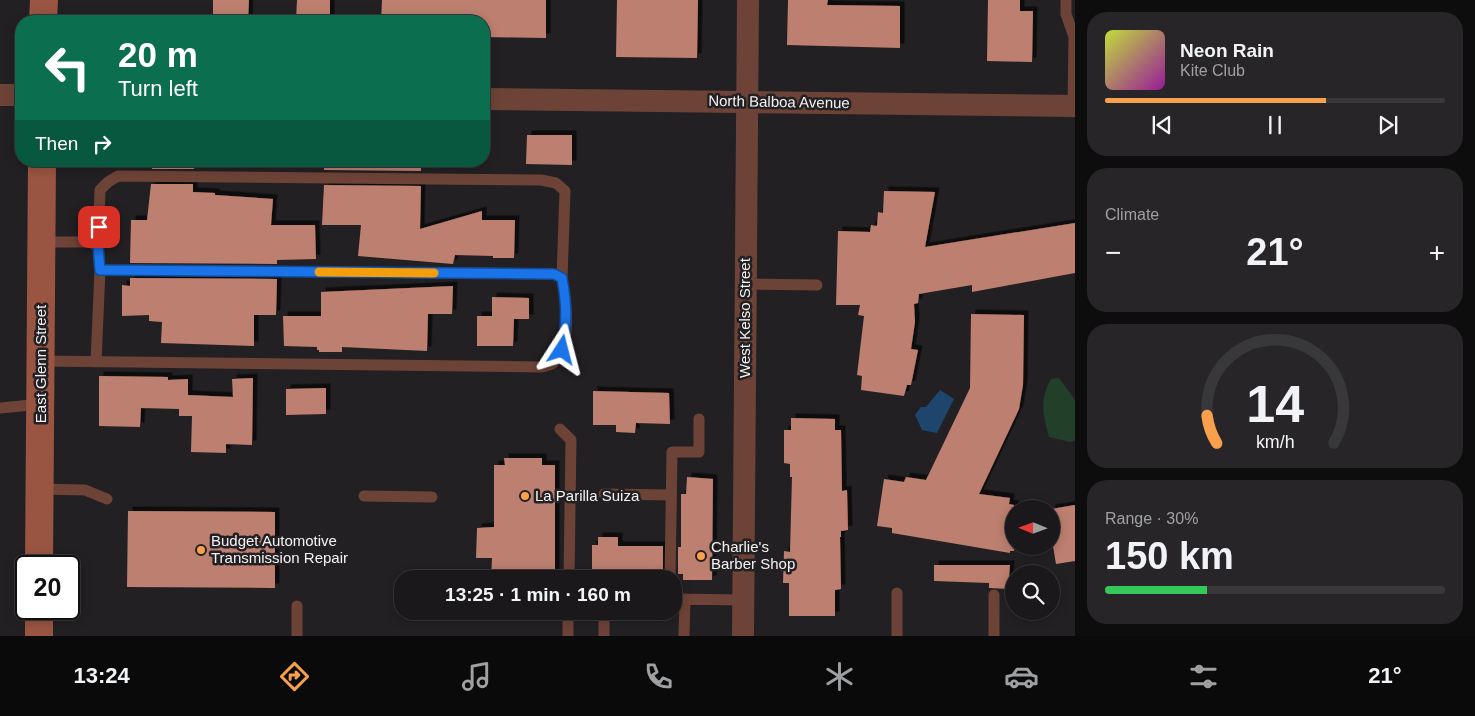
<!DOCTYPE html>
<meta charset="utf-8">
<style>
body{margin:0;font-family:Helvetica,sans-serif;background:#272527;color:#f1f3f6;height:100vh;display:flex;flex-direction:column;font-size:19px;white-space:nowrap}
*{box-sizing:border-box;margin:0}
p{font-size:16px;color:#9fa0a2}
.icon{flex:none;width:28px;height:28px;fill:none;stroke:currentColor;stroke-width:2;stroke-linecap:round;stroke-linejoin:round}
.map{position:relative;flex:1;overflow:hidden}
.panel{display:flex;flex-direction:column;gap:12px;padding:12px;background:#0e0d0e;width:400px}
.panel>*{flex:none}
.top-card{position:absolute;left:15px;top:15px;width:475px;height:152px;border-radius:20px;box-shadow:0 2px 12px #0003,0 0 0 1px #383739;background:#0b6e4f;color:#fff;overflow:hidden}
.needle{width:32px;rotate:271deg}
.fabs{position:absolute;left:1005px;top:500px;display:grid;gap:10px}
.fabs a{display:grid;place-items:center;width:55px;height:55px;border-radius:50%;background:#1a181a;box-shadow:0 2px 12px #0003,0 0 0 1px #383739;font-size:25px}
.speed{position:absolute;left:15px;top:555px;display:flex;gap:10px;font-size:25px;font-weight:700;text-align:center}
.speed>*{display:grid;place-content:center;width:65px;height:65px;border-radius:50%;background:#1a181a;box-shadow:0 2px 12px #0003,0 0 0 1px #383739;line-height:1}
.speed .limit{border:2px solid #111;border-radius:8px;background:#fff;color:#111}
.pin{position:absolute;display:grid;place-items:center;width:42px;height:42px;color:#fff;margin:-21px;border-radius:10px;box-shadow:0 2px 8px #0006}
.me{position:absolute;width:55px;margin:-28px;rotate:9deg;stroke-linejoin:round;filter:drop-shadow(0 0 4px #0008)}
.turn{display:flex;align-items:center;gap:18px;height:105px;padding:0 20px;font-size:22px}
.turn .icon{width:65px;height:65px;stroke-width:2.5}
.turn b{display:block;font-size:35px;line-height:42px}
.then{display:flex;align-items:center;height:48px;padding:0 20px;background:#0003;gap:10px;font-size:19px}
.big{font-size:38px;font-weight:600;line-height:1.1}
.panel .card{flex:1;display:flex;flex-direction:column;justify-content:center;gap:8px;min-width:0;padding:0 18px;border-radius:20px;background:#272527}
.panel .dial{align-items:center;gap:0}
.dial svg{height:130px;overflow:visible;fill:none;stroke:#383739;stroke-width:7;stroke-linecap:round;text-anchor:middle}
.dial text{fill:#f1f3f6;stroke:none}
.song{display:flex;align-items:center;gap:15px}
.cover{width:60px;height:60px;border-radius:8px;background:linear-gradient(135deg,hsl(70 70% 55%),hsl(300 70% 35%))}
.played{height:5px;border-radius:2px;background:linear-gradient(90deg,#f9a04c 65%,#383739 65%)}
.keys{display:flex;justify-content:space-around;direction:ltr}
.heat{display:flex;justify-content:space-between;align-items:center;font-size:28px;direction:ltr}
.charge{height:8px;border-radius:4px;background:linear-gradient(90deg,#34c759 30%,#383739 0)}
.trip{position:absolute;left:394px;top:570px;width:288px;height:50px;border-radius:20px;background:#1a181a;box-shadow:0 2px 12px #0003,0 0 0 1px #383739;font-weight:600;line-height:50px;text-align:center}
.tabs{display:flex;height:80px;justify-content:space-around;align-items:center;background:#0a0a0a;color:#9fa0a2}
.tabs .icon{width:35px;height:35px}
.tabs .selected{color:#f9a04c}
.tabs b{font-size:22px;color:#f1f3f6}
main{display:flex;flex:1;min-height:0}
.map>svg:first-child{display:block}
.green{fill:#213f29}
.water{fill:#1e466d}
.building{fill:#bd7f70;filter:url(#shadow)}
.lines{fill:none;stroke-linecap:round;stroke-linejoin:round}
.lane{stroke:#6e4337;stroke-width:11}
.street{stroke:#6e4337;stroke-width:22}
.secondary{stroke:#995542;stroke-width:28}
.route-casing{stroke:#114b97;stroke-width:12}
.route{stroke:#1a73e8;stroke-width:9}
.slow{stroke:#f59e0b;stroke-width:9}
.poi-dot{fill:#f9a04c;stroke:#222022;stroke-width:2}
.labels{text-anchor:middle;stroke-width:5;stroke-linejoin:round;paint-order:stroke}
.street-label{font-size:15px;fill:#f4f2f3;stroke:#222022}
.poi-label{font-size:15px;fill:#f4f2f3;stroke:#222022;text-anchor:start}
</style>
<main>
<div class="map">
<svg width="1075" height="636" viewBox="0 0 1075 636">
<defs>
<filter id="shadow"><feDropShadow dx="4.5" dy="-4.5" stdDeviation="0" flood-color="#0009"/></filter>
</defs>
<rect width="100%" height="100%" fill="#222022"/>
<path class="green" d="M1059,378L1075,400V441L1070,442L1049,437C1043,415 1039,400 1051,379Z"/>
<path class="water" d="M940,390L954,399L937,433L922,430L915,415L921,407H926Z"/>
<path class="building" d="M213,0H249L248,21H213Z
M297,0H330V21H296Z
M382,0H546V38L484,37V21H381Z
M617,0H698L697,58L616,57Z
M788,0H828L827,5L900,6V48L787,45Z
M988,0H1020V11H1033L1032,62L987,61Z
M527,135H572V165L526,164Z
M153,161H195L194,169H152Z
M324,161H421V171L324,170Z
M151,184H193V192L215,193V195L273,199L271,225H315L316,259L277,260V264L130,263L131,220H147Z
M324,185L421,186L420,229L482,211V220H515L514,258H493V256L455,255L453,264L358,256L361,225H322Z
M884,191L935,192L925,247L1075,223V273L972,292V285L919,294L918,303L914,304L915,322L911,349L918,350L911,385H907L904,396L861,390L862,376L857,375L864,316L858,315L860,305H836L838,231L870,232L871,225L877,226L878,212L883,213Z
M130,278L277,279L276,315H254V346L161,343L162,322L149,321V315L122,316V285L130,286Z
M453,286L452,314H428L427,351L342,347V352H319V350H317V347L284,346L283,316H321V292Z
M492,297L529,298V319H514L513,346H477V316H492Z
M971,314L1024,315L1023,385L1019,409L979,494L1010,498L1009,504L1014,505V551H1010V553L892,533V528L877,526L884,479L904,482L906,477L926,480L970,388Z
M99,376L168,377V380L188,379V395L233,397L232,379L253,378L252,445L226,444V453L191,452L192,416H179V409L141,408L140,427L99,426Z
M326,388V414L286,415V389Z
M593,391L669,393L670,424L636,423L635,433L616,432V425H593Z
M791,418L835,419V430H841L842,491L847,490L848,530L841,531V537H840L841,589L835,590V616H789V583H783L784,551L790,552L792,477H790V464L784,463V430H791Z
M504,458H542V465H555V579H491L492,558H476L477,528L494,527V465H505Z
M687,477L713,479L712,580H683V574H678V547H681V494H686Z
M1075,505V561L1056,564L1051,534V509Z
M128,511L275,512V588L127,587Z
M598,537H618V546H663V573H592V545H598Z
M934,565H1010L1008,589L989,588V583L934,581Z"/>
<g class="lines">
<path class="lane" d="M1066,0V14L1074,37L1073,106
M98,246L100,190L108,182L118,176L541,180L556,183L565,191L562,278
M745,284L817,285
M41,361L542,367C545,366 551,365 553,363C573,348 566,299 562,278L554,274L100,270L98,246L90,242H42
M96,362L100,270
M0,408L41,404
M560,429L571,440L569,579
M40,489L85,490L107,499
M604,494L671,495
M364,496L432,497
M670,579L672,452H699V419
M672,599L743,600
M297,606V636
M604,611V636
M568,636V611
M684,636L685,599
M897,636V593
M994,636V595"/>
<path class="street" d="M0,95H21
M484,99L1075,106
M743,636L748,0"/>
<path class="secondary" d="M43,21L44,0
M39,566L42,161
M39,636V609"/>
</g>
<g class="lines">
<g class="route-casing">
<path id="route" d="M99,227L98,246L100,270L554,274L562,278C567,306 567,322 562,350"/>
</g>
<use href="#route" class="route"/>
<path class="slow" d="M319,272L434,273"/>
</g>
<g class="poi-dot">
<circle cx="525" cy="496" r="5"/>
<circle cx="201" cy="550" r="5"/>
<circle cx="701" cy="556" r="5"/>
</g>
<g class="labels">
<g class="street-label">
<text transform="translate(779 102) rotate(1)" y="5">North Balboa Avenue</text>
<text transform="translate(745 318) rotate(-90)" y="5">West Kelso Street</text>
<text transform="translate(41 364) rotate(-90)" y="5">East Glenn Street</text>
</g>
<g class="poi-label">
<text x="535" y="501">La Parilla Suiza</text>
<text x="211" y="546">Budget Automotive<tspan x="211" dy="17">Transmission Repair</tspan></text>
<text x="711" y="552">Charlie's<tspan x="711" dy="17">Barber Shop</tspan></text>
</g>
</g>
</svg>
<div class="fabs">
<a><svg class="needle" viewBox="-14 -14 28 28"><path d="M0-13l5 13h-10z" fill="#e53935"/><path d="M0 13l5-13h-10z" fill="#9fa0a2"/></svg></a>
<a><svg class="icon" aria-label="search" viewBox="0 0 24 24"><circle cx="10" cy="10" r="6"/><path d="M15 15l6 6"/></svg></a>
</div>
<div class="speed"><div class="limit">20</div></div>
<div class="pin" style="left:99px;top:227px;background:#d93025"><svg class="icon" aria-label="arrive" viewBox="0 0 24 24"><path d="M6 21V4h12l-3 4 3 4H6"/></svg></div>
<svg class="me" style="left:562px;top:350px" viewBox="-20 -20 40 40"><path d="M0-17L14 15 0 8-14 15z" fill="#1a73e8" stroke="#fff" stroke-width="4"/></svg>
<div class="trip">13:25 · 1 min · 160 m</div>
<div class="top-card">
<div class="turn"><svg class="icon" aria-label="left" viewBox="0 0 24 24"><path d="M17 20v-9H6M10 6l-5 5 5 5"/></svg><div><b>20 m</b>Turn left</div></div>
<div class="then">Then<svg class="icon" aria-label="right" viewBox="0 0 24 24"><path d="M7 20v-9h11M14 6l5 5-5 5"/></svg></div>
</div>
</div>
<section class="panel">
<div class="card">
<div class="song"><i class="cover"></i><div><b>Neon Rain</b><p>Kite Club</p></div></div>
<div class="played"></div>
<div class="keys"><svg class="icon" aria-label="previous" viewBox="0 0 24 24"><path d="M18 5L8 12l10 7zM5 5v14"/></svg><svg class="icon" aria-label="pause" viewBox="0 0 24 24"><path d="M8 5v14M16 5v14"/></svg><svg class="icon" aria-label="next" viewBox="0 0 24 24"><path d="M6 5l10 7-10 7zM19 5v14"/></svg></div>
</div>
<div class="card"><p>Climate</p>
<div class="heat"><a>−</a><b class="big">21°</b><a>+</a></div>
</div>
<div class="card dial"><svg viewBox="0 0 100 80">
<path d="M14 69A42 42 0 1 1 86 69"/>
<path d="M14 69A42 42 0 0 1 8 52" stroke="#f9a04c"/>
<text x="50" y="56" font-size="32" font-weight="700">14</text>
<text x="50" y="72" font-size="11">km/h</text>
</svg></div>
<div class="card"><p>Range · 30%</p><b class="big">150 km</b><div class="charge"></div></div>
</section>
</main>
<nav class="tabs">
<b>13:24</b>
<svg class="icon selected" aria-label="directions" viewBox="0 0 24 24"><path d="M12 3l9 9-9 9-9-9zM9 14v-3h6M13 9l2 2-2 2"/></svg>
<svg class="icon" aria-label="music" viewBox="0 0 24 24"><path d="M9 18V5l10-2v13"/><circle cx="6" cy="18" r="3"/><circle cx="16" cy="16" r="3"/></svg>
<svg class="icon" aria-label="phone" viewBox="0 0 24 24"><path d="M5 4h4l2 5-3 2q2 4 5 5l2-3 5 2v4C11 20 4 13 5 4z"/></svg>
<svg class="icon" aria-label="climate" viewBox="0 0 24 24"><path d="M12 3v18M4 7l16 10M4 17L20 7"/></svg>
<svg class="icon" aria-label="car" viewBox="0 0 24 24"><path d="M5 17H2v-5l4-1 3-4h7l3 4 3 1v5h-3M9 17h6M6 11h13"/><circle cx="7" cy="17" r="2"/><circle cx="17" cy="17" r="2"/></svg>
<svg class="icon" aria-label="filters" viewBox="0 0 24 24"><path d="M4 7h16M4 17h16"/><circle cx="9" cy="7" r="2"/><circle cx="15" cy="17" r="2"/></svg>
<b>21°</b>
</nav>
